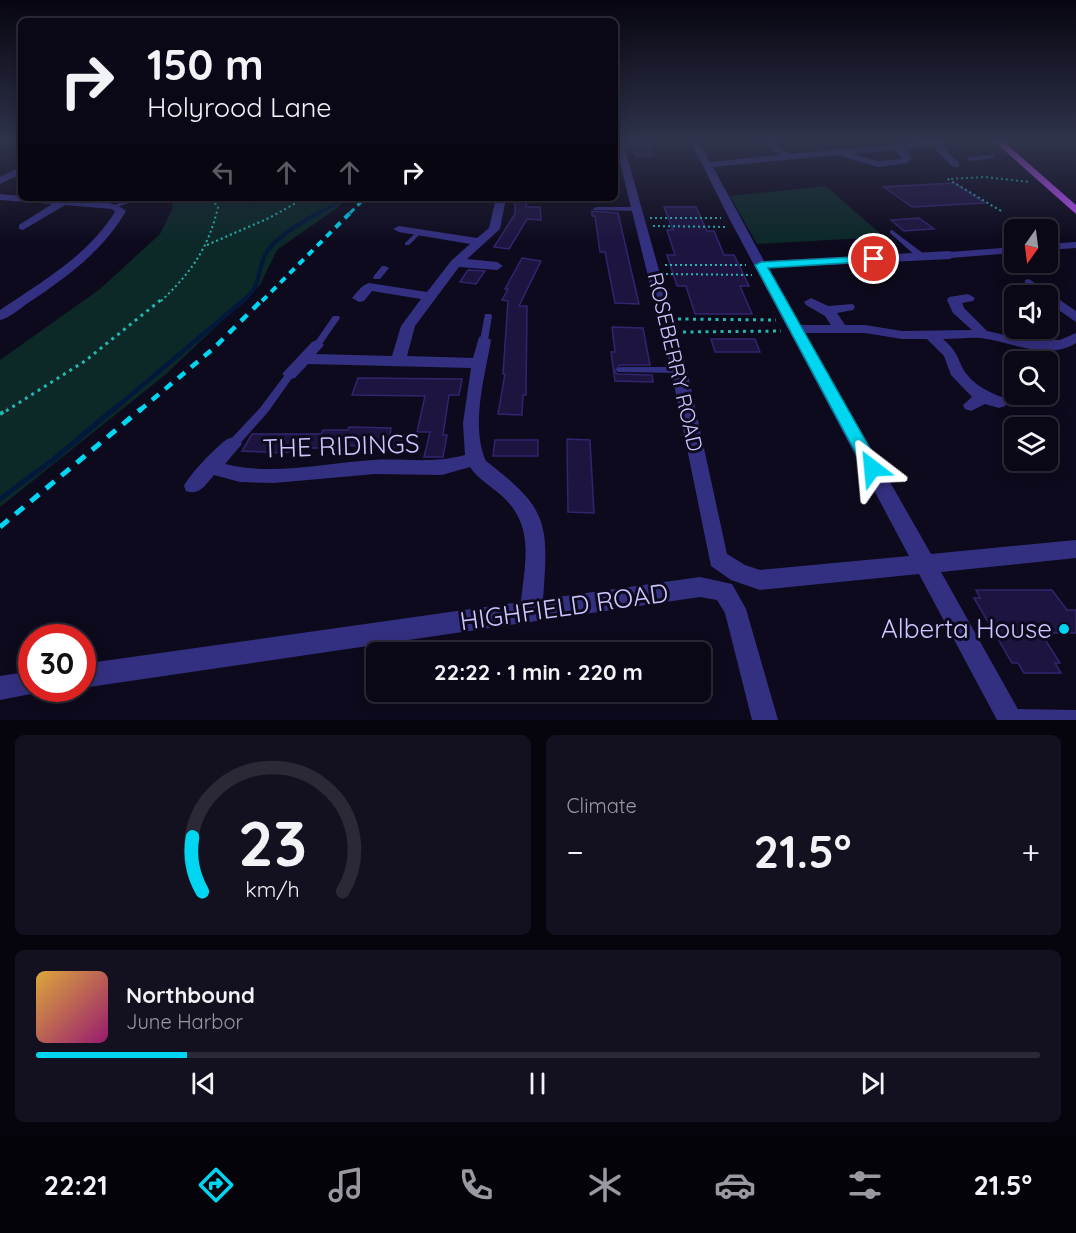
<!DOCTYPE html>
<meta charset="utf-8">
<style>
body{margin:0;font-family:Quicksand,sans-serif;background:#13111f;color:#f1f3f6;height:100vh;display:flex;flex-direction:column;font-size:22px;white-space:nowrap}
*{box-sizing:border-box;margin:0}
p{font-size:20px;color:#999aa1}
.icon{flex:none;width:33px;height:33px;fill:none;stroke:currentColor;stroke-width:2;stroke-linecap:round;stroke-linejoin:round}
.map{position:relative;height:720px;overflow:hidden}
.details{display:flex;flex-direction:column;gap:15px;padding:15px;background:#06040c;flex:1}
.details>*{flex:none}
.hud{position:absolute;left:18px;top:18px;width:600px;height:183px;border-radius:9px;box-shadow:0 3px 15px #0003,0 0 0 2px #2a2935;background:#0a0816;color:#f1f3f6;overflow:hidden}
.needle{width:39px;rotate:194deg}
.buttons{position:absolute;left:1004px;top:219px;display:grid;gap:12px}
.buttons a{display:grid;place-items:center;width:54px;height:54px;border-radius:9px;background:#0a0816;box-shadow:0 3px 15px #0003,0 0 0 2px #2a2935;font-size:30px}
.speed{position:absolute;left:18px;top:624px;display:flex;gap:12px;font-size:30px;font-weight:700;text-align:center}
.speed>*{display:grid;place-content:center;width:78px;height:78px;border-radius:50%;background:#0a0816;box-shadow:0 3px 15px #0003,0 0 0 2px #2a2935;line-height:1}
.speed .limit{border:9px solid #d22;background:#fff;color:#111}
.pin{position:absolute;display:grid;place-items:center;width:51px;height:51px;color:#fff;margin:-26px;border:3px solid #fff;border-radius:50%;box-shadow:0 2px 6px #0007}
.me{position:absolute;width:66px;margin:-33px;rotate:331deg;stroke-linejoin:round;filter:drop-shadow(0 0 4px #0008)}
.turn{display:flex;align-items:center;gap:21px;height:126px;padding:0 30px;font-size:27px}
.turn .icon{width:78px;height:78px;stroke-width:2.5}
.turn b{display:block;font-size:42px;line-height:51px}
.lanes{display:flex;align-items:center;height:57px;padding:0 30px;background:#0003;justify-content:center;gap:30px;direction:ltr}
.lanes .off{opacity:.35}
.big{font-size:45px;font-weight:800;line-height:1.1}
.details .tile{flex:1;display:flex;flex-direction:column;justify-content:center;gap:9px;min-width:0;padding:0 21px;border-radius:9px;background:#13111f}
.details .dial{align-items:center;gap:0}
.dial svg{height:156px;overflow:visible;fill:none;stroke:#2a2935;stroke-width:7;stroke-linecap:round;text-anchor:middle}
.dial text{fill:#f1f3f6;stroke:none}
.song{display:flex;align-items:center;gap:18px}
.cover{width:72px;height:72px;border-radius:9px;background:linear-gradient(135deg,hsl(40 70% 55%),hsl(320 70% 35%))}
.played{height:6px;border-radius:3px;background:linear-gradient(90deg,#00d6f1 15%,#2a2935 15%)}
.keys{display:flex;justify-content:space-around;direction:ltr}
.heat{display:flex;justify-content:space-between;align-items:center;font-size:33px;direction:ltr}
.details .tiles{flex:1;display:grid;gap:15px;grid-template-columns:1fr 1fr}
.tile:last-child{grid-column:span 2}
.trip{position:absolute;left:366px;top:642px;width:345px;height:60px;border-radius:9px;background:#0a0816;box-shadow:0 3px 15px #0003,0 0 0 2px #2a2935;font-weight:800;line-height:60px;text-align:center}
.menu{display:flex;height:96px;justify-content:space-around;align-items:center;background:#040309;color:#999aa1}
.menu .icon{width:42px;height:42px}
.menu .current{color:#00d6f1}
.menu b{font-size:27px;color:#f1f3f6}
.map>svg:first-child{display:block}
.green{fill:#0c2827}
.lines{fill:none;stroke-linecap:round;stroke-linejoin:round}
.stream-far3{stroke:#04183b;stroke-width:3}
.stream-far2{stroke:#04183b;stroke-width:4}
.stream-far1{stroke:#04183b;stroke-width:4.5}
.stream{stroke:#04183b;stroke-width:5}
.building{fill:#1d1440;stroke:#33246e;stroke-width:1.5}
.path-far2{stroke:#22b7af;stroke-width:2;stroke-dasharray:2 3;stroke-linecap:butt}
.path-far1{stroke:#22b7af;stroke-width:3;stroke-dasharray:3 4.5;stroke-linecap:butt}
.path{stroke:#22b7af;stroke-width:4;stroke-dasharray:4 5;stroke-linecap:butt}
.service{fill:#343081;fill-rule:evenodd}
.pedestrian{fill:#343081;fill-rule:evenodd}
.minor{fill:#343081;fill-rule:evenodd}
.tertiary{fill:#343081;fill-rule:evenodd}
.primary{fill:#be4dff;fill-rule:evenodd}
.rail-far3{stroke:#00d6f1;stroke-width:3;stroke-dasharray:6 4.5;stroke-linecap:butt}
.rail-far2{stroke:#00d6f1;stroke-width:4;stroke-dasharray:7 6;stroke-linecap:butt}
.rail-far1{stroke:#00d6f1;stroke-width:4.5;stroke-dasharray:9 8;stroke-linecap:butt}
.rail{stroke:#00d6f1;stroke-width:5;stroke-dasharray:11 9;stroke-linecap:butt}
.route{fill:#00d6f1;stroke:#008b9d;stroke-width:1.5}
.poi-dot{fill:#00d6f1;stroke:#0d0a1d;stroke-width:2}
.labels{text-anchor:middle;stroke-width:6;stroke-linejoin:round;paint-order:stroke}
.street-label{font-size:21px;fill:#cdc6ff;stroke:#0d0a1d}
.near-street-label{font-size:26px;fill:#cdc6ff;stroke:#0d0a1d}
.near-poi-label{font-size:26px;fill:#cdc6ff;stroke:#0d0a1d;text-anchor:end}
</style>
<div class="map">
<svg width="1076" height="720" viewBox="0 0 1076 720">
<rect width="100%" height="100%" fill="#0d0a1d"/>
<path class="green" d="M826,186L884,237L757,244L730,196Z
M170,198H346L337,208L277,250L260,285L165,375L0,507V360L100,289L160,234L173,208Z"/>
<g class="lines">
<path class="stream-far3" d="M319,213L346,198"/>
<path class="stream-far2" d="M243,301C262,285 256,275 265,255C273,238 306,220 322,211"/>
<path class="stream-far1" d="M112,411L245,299"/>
<path class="stream" d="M0,499L54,459L114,409"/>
</g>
<path class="building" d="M631,142H647L652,156H636Z
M954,183L985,203L912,207L884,187Z
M527,200L526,207H540L541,220L527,219L509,249L494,247L515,214V201Z
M664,207H696L707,231H714L724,255H734L749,286H740L752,314H695L686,286H677L667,255H675L667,230H673Z
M592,211L618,213L639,304L615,303L605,252H600L595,216H592Z
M919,218L934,229L904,231L891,220Z
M522,258L541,261L519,306H527L526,395H523L522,415L498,414L505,374H503L508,301L502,300L508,289H505Z
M468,270L485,271L476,284L460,282Z
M612,327L643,328L650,365H620L614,372L618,374L652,375L653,382L615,381L611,352H615Z
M711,339H755L760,352H715Z
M358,378L462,379L459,395H449L443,435H447L443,457H424L430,432H417L425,396L352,395Z
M349,427L391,428L390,436H403L400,448L338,445L337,448H310L283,453L242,451L252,434H321L323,430H348Z
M567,439L590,440L594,513L568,512Z
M495,440H538V456H493Z
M976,590H1052L1067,610H1076V633H1041L1060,663H1055L1061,673H1024L1018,663H1012L974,598H980Z"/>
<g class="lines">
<path class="path-far2" d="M1001,211L948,179L985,177L1030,182
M650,218H721
M653,226L728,227
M207,245L269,218L305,198
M665,265H746
M666,274L752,275
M161,301C191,273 209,247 218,207L211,198"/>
<path class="path-far1" d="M678,319L776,320
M683,332L781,331
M6,411L85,361L162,299"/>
<path class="path" d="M0,414L8,409"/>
<path class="service" d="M992,155L994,156V158L970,161L967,159L970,157Z
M134,198H143L117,207L112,206Z
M596,207H636L639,209L636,211L594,210L593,209Z
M420,229L423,231L409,245H405V243Z
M892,230L924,254V258H918L890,233V231Z
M382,266H385L389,268L380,279H374L373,277Z
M485,314H491L492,316L488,340L484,343L480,340Z
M333,316H339L340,318L320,347H314L313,345Z
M621,367H679L684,370L679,373L618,372L616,370L618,368Z
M290,371L295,374L268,412L237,447L233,448L229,447L228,444L229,441L260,408L287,372Z
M1012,709L1076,710V720H1006L1004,717L1007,712Z"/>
<path class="pedestrian" d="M1076,242V248L1047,250V244Z
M1014,247V253L950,258L945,255L950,252Z"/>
<path class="minor" d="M615,142H623L687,370L727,554L745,565L760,570L909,556L729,218L691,142H699L710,162L780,155L762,142H771L790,154L922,142H951L941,145L959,163V167H953L932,146L904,149L912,157L908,163L878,167L837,155L713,167L764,261L950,251L956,255L950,259L768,268L800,325H831L825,316L806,305L804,302L811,298L828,306L853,304L855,307L853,310L837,313L845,325H865L902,331L972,330L953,313L947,300L949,297L968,294L975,298L973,301L962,303L964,308L987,331L1023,339L1060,340L1076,333V343C1048,361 1011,342 981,338C969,337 956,339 943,339C955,350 956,353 962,367C970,383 989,393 1005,398L1007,402L1005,406L999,408L985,404L971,411L965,409L963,405L972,397L951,375L944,356L927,339H902L865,333H805L931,554L1076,540V558L941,572L1024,720H997L919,574L760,590L731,580L711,566L671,370ZM895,150L902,159L878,161L851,154Z
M0,194L21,196V198C43,198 113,196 126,211C102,252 67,277 28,303C19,309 10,318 0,320V310C43,281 87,256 115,212L112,209L65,205L23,230L19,229V225L52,204L0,200Z
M496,198H506L500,229L467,259L497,262L503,266L497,270L459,267L415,326L407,356L473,358L479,337L484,336L491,340C485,377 470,425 486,461C548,509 549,522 543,599L700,577L732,584L746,609L778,720H752L725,613L717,600L700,597L82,688V664L521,602C525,561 535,526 502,496C492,487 477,478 470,467L442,475L375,474L274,483L240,482L214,475C206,484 200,496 186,491L184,486C190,474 214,449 226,440C230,437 234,438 239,439L242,444L225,464C273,476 325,463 373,460C407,458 431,464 465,455L463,423L471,368L308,364L295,378L290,379L282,374L312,342L317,340L324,345L316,354L392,356L401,326L421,299L372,291L364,301L359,302L352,298C357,292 362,285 369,283L427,292L451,261L470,244L399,232L393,229L399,226L477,238L489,228Z
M1029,279L1076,311V322L1047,302V296H1037L1025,286V280Z
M32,671V688H42L41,692L0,700V676Z"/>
<path class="tertiary" d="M21,167V174L0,184V177Z"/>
<path class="primary" d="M995,142H1004L1076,205V214Z"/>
<path class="rail-far3" d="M350,213L365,198"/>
<path class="rail-far2" d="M262,301L352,211"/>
<path class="rail-far1" d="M139,411L214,348L263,299"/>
<path class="rail" d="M0,527L141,409"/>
</g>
<linearGradient id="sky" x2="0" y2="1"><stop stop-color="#070610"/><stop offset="0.58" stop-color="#2f334c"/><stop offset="1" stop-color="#2f334c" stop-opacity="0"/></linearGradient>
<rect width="1076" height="243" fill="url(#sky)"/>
<path class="route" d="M874,256L879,259L877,261L768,268L881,468L878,472H866L755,265L761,262Z"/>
<circle class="poi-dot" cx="1064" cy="629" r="6"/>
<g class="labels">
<g class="street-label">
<text transform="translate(675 362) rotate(77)" y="7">ROSEBERRY ROAD</text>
</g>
<g class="near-street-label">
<text transform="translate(341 446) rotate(-2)" y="9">THE RIDINGS</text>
<text transform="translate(564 607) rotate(-8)" y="9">HIGHFIELD ROAD</text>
</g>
<g class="near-poi-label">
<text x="1052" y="638">Alberta House</text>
</g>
</g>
</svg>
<div class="buttons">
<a><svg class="needle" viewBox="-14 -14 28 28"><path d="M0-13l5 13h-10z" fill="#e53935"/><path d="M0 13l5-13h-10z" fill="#999aa1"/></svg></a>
<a><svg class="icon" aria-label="sound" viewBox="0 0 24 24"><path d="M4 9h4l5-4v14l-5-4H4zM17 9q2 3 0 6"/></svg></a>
<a><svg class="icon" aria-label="search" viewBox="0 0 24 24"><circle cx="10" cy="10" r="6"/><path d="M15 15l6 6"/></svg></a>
<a><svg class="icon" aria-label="layers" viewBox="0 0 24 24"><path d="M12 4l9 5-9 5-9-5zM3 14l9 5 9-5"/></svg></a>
</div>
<div class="speed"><div class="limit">30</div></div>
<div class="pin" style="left:874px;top:259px;background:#d93025"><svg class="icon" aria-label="arrive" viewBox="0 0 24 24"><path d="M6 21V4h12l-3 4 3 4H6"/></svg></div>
<svg class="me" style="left:872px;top:468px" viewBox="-20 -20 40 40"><path d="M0-17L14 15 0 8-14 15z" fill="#00d6f1" stroke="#fff" stroke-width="4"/></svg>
<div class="trip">22:22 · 1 min · 220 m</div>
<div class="hud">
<div class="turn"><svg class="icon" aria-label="right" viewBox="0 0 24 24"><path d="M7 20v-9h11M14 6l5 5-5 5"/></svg><div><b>150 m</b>Holyrood Lane</div></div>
<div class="lanes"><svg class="icon off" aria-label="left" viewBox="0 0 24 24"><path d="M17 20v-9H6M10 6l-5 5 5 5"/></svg><svg class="icon off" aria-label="ahead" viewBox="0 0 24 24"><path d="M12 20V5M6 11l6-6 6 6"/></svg><svg class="icon off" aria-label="ahead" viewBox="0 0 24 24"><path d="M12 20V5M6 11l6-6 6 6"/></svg><svg class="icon" aria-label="right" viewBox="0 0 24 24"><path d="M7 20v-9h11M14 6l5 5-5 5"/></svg></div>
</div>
</div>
<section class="details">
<div class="tiles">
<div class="tile dial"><svg viewBox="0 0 100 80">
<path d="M14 69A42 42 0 1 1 86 69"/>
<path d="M14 69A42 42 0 0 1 9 41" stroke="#00d6f1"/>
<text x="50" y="56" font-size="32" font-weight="700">23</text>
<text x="50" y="72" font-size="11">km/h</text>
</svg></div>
<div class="tile"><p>Climate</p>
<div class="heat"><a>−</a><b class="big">21.5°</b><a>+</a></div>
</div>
<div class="tile">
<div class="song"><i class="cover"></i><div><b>Northbound</b><p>June Harbor</p></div></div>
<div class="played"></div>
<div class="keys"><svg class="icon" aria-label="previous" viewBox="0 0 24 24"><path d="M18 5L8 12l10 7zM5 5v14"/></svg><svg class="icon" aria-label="pause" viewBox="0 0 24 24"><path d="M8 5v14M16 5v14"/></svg><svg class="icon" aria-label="next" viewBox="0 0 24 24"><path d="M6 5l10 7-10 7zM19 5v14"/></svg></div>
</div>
</div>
</section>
<nav class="menu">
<b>22:21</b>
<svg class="icon current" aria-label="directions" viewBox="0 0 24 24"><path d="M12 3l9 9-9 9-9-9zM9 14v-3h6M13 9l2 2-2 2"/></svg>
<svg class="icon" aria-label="music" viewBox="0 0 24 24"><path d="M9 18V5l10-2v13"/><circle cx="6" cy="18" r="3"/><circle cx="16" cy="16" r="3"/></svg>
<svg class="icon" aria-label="phone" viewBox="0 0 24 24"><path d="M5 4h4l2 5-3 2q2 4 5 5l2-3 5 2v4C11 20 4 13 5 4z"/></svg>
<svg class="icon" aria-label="climate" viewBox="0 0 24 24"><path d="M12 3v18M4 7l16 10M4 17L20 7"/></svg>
<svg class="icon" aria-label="car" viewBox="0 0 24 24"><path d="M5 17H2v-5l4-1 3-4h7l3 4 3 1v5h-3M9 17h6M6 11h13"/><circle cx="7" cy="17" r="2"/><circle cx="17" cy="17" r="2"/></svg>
<svg class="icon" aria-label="filters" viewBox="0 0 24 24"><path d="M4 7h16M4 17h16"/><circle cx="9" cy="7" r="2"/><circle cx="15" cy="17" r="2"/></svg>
<b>21.5°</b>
</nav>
